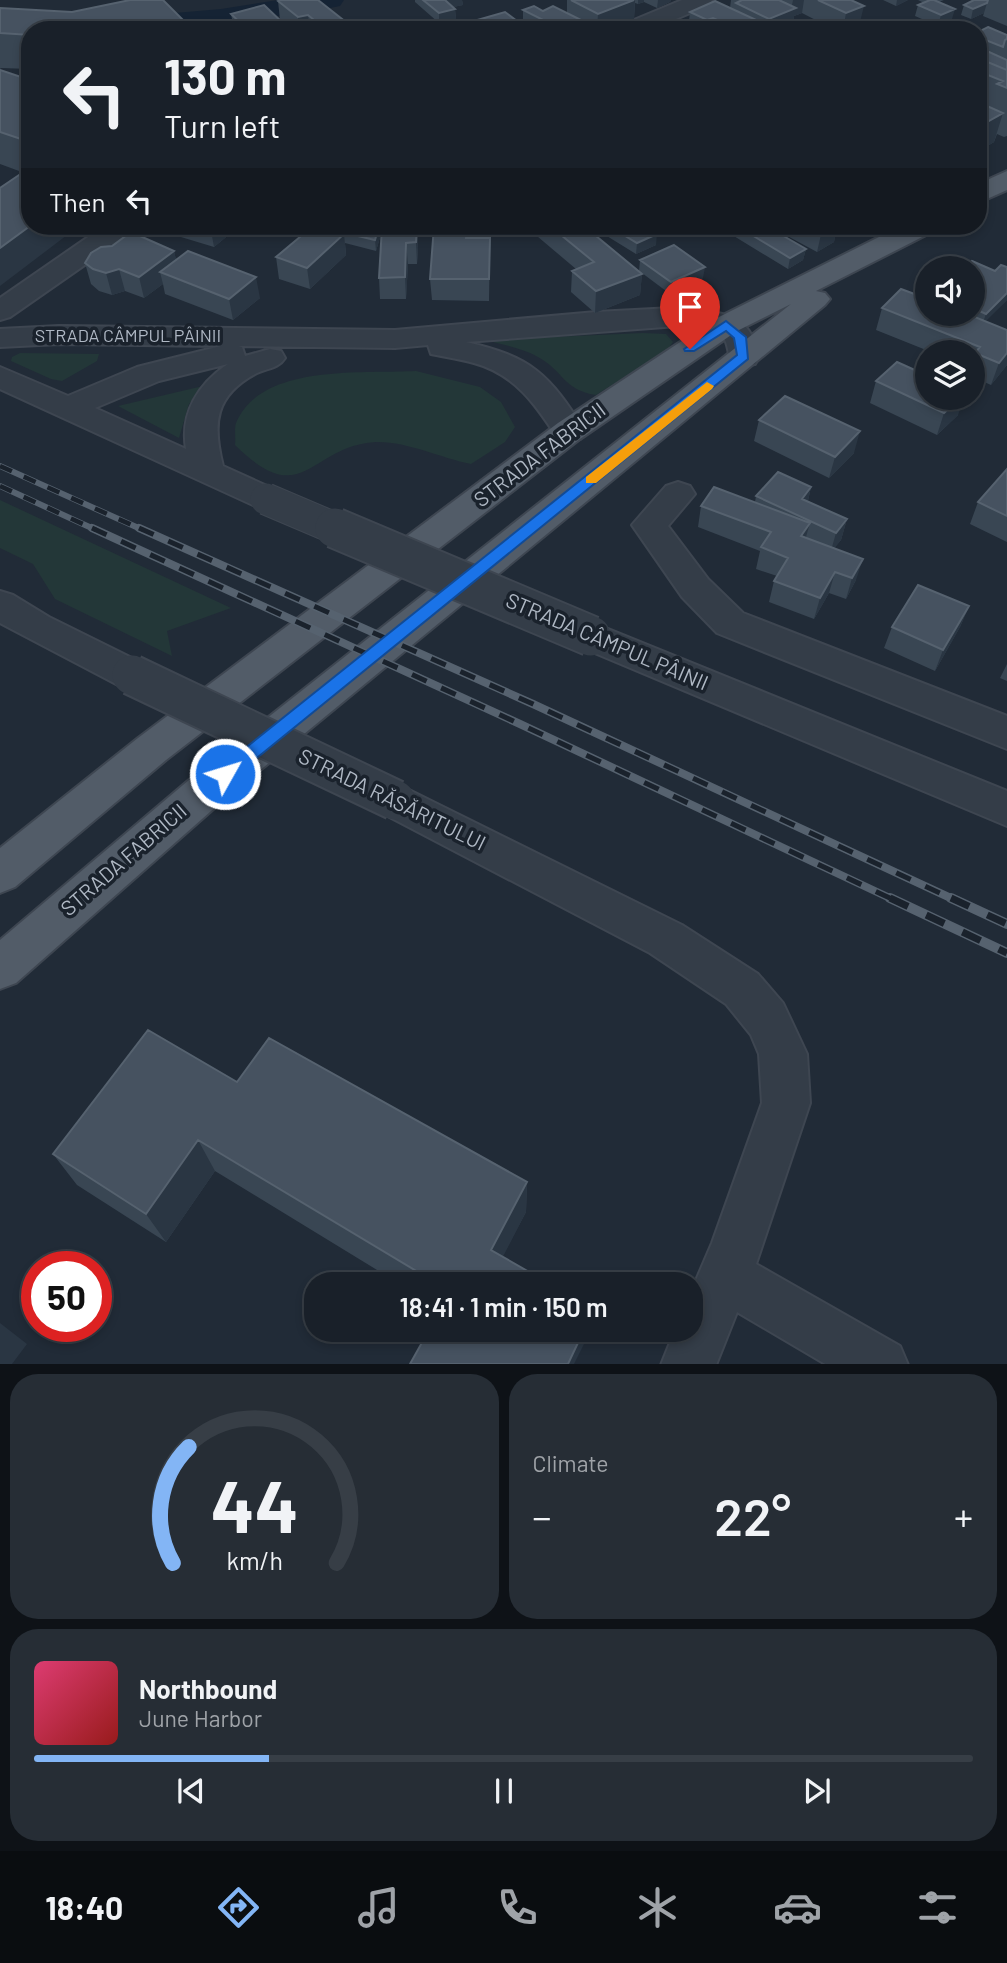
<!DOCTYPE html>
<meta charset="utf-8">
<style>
body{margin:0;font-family:Barlow,sans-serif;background:#262d35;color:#f1f3f6;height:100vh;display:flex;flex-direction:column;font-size:26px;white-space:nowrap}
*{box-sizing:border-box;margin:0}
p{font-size:23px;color:#9fa3a8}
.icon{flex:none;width:38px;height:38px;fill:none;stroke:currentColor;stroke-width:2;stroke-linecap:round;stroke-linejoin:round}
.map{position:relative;height:1364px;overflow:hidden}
.drawer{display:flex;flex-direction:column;gap:10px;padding:10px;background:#0e1217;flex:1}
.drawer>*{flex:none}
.hud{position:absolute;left:21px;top:21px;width:966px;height:214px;border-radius:28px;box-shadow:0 4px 10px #0003,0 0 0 2px #373e46;background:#192029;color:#f1f3f6;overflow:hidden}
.fabs{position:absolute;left:915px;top:256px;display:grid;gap:14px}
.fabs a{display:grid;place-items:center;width:70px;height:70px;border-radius:50%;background:#192029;box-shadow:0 4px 10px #0003,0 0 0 2px #373e46;font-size:35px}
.speed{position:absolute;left:21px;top:1251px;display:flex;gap:14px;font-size:35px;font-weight:700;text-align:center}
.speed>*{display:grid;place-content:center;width:91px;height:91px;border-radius:50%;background:#192029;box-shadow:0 4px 10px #0003,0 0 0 2px #373e46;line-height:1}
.speed .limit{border:10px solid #d22;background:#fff;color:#111}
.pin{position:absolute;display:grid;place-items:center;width:60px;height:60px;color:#fff;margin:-72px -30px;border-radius:50% 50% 50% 0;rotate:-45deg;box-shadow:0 0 7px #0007}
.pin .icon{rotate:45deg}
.me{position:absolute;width:77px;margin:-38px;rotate:51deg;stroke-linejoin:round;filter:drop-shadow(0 0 5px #0008)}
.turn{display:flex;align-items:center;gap:24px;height:147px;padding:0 28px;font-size:32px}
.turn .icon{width:91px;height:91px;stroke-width:2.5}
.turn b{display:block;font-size:49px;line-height:60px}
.then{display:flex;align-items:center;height:66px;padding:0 28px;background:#0003;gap:14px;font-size:26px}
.big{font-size:52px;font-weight:600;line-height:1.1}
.drawer .widget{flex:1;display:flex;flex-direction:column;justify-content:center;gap:10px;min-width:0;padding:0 24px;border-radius:28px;background:#262d35}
.drawer .dial{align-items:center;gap:0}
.dial svg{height:182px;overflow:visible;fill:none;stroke:#373e46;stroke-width:7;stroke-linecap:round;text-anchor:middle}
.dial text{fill:#f1f3f6;stroke:none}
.song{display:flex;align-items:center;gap:21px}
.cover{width:84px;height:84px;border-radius:10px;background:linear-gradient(135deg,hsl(340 70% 55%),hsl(0 70% 35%))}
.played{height:7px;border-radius:4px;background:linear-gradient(90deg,#83b5f5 25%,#373e46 25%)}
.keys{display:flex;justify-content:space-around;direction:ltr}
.heat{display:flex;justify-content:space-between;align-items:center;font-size:38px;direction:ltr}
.drawer .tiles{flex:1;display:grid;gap:10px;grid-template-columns:1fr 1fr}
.widget:last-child{grid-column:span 2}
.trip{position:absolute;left:304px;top:1272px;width:399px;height:70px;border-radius:28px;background:#192029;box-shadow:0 4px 10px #0003,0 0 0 2px #373e46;font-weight:600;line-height:70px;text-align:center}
.menu{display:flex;height:112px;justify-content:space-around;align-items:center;background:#0a0d10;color:#9fa3a8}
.menu .icon{width:49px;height:49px}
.menu .active{color:#83b5f5}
.menu b{font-size:32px;color:#f1f3f6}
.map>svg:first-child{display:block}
.green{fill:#233738}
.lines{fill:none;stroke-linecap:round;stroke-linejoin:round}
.canal{fill:#152334;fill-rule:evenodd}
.minor-casing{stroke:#3e4651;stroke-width:4}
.major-casing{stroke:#3e4651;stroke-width:4}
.minor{fill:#343d48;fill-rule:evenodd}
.major{fill:#525c68;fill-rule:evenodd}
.rail-far2-casing{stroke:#56626f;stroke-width:6}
.rail-far1-casing{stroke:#56626f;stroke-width:8}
.rail-casing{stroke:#56626f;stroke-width:10}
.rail-far2{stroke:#1a222c;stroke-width:4.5;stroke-dasharray:13;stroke-linecap:butt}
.rail-far1{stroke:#1a222c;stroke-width:5;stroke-dasharray:16;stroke-linecap:butt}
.rail{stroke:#1a222c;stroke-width:7;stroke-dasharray:20;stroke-linecap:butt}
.minor-bridge-far1-casing{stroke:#3e4651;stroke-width:33;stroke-linecap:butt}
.minor-bridge-casing{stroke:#3e4651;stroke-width:43;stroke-linecap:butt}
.minor-bridge-far1{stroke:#343d48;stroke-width:31}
.minor-bridge{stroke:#343d48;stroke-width:39}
.wall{fill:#394653}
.shaded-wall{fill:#2a3643}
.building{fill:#465260;stroke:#56626f;stroke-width:2}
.route{fill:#1a73e8;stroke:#114b97;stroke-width:2}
.slow{fill:#f59e0b}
.labels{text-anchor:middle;stroke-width:7;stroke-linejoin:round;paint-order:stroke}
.far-street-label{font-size:18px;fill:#afb8c4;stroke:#1a222c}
.street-label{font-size:21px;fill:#afb8c4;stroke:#1a222c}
</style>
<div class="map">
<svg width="1007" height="1365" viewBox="0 0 1007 1365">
<rect width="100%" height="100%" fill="#212b37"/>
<path class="green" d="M643,333L666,334L673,342L667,350L596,395C563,390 564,371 538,357C522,348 503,345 486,340Z
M20,353L99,354L97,361L62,381L51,379L11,361L12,357Z
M416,371L480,387L501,402L515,427L505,442L471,464C441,458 406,441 376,442C308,446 304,513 235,445C236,439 234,429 236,423C261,363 363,374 416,371Z
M203,386L189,404L179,438L118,406Z
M0,500L231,608L167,631L172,656L55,599L33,564L0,548Z"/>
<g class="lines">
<path class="canal" d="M278,0H344L340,6L330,8L221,25L169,30H56L60,24L70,22L221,9Z"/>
<g class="minor-casing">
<path id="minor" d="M682,0H712L709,5L650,30H619L622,25Z
M104,226H136L132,232L10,317L0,320V298Z
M692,307C729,316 750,314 759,357L755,364L744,366L733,364C728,356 729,350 726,342C721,330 703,328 691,325L466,342C532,357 549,374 585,431L580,439L569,442L558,439C536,405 515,374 474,363C460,359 446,357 431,354L428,345L395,348L238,346L242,347L245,356L270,349L281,351L285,358C279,368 268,368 257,373C215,395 212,423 223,466L278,491L283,499L278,507L266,511L0,389V367L68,396L137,367L221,346L59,344L0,347V329L59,326L395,330L596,312ZM228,364C198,384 180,413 186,449L95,408L159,381Z
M678,482L690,486L695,494L668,526L708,579L743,613L1007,716V749L717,633L682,597L632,525L666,486Z
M0,591L13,595L49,617L146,665L151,675L146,685L132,690L118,685L0,623Z
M591,622L1007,791V826L578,646L572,636L578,626Z
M395,783L682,925L758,974L783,1003L807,1054L810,1103L756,1264L900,1346L908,1365H827L737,1312L716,1365H661L675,1330H691V1292L712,1243L762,1103L759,1054L751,1035L726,1004L650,953L380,812L374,800L380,788Z"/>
</g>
<g class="major-casing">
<path id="major" d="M1007,171V190L978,203V184Z
M901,226H936L932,232L816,291L825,293L830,299L825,305L219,804L16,983L0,989V940L189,780L791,304L737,331L580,439L166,760L15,887L0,893V848L138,738L558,423L715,319Z"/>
</g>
<use href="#minor" class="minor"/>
<use href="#major" class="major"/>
<g class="rail-far2-casing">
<path id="rail-far2" d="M0,466L143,530
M0,486L96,530"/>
</g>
<g class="rail-far1-casing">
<path id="rail-far1" d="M92,528L520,724L894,900
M139,528L533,704L955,900"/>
</g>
<g class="rail-casing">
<path id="rail" d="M890,898L1007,953
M951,898L1007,924"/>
</g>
<use href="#rail-far2" class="rail-far2"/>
<use href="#rail-far1" class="rail-far1"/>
<use href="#rail" class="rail"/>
<g class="minor-bridge-far1-casing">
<path id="minor-bridge-far1" d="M266,499L339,530"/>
</g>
<g class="minor-bridge-casing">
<path id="minor-bridge" d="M335,528L591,636
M132,675L395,800"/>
</g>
<use href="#minor-bridge-far1" class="minor-bridge-far1"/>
<use href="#minor-bridge" class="minor-bridge"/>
</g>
<path class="wall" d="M415,0H462L463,5L453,7L455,9L456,19L439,23L415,2Z
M567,0H671L670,2L657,8L644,2L638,4L635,3L634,19L607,30H542L523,21V10L567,13Z
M731,0H851L859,26L850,30H835L802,13L794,16L792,28L788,30H688L690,12L730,8Z
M883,0H908L896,6Z
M918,0H944L939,2L952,19L938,26L915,16L918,5L924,3Z
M974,0H1007V26L983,16L984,13L971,19L961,15L964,5Z
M278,1L356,30H292L280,20Z
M0,8L30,30V69L1,68L0,69Z
M231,14L284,24L285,30H239L233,24Z
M474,21L529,30H474Z
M978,32L1007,35V136L1004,137L997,134L994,142L978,152Z
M0,70L30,80V175L0,164Z
M169,226H229L231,233L214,247L171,234Z
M331,226L417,227L418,248L417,264H408L406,299H380L379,278L381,234L376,251L345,243L346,255L310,289L279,279L276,257L328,229Z
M467,226V238H490L489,301L432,300L430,279Z
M531,226H584L639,271L640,260L703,278L670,294L642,273L640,295L595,313L571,292L572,271L576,269L531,231Z
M603,226H644L656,245L636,254L602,233Z
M724,226H766L806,249L803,260L788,269L724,230Z
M769,226H837L834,242L817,252Z
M852,226H869L862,230Z
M174,251L176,260L260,298L233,320L165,294L163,284L144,298L125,291L112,295L99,291L91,284L85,263Z
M1007,267V300L985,321L1007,330V365L991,385L973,377V352H931L876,330L882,308L928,313H973V268L995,271Z
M876,381L958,415L937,435L870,403Z
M759,420L854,453L829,478L754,441Z
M1007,469V542L970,524L978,502Z
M811,487L808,501L847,519L841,540L834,548L856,580L846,599L829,593L814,619L769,602L774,581L777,576L756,569L760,551L698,527L701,506L755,502L756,496Z
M969,606L960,627L935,671L884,648L892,627Z
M1007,664V681L1000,678Z
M237,1082L527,1182L526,1212L502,1257L550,1284H400L215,1171L166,1242L77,1185L53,1154Z"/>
<path class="shaded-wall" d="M444,0H462L463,5L444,9Z
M635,0L634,19L607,30H597L598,14Z
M638,0H644V2L638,4Z
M658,0H671L670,2L657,8Z
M793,0H804L802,13L794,16L792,28L788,30H767L769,19L791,10Z
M897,0H908L896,6Z
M987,3L984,13L971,19L973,9Z
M864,6L859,26L850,30H843L846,13Z
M455,9L456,19L439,23V13Z
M955,9L952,19L938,26L941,15Z
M308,15L310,30H299L298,17Z
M713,18L712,30H706L707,20Z
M729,21L728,30H723L724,23Z
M284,24L285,30H262Z
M589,24V30H574Z
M765,24L764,30H753Z
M1003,113L994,142L978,152V127Z
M30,226H79L0,286V248Z
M224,226H229L231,233L214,247L212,236Z
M379,226H383V227L376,251L375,240Z
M830,226H837L834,242L817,252L822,230Z
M417,227L418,248L417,264L416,242Z
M344,234L346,255L310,289L307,268Z
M657,234L656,245L636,254L637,243Z
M406,243L408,264L406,299L405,277Z
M806,249L803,260L788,269L790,258Z
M174,251L179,272H160L163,284L144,298L139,277Z
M705,267L703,278L670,294L671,282Z
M119,269L125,291L112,295L106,273Z
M642,274L640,295L595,313L596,291Z
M256,277L260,298L233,320L229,299Z
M1007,293V300L982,325L986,314Z
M1007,353V365L991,385L999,363Z
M961,397H964L958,415L937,435L944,413Z
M860,431L854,453L829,478L835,457Z
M811,487L806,509L802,499Z
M847,519L841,540L830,554L836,533Z
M810,523L804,544L801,536Z
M863,559L856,580L846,599L852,578Z
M835,572L829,593L814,619L820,598Z
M969,606L960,627L935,671L943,650Z
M198,1140L215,1171L166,1242L146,1214Z
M527,1182L526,1212L492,1278L491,1250Z
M0,1323L27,1344L12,1364H0Z
M584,1330H589V1334L574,1364H568Z"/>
<path class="building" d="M130,0H163L193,30H30V35L0,33V8L72,12Z
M280,0H318L356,30H326L308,15L298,17L278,1Z
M423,0H445L455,9L439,13Z
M571,0H634L598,14Z
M742,0H779L796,8L769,19L736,3Z
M818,0H851L864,6L846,13Z
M930,0H934L955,9L941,15L918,5Z
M974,0H988L987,3L973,9L964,5Z
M715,1L765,24L753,30H749L729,21L724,23L713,18L707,20L690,12Z
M264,5L284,24L262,30H248L231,14Z
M534,6L543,11L553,6L589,24L574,30H563L523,10Z
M505,12L529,30H486L474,21Z
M385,21L394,30H364L361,27Z
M951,21L973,30H931Z
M671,23L682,28L679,30H660L657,28Z
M988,27L1007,35V39L1005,40L1003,47L978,37V32Z
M978,47L1007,60V70L978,58Z
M978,58L1007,70V88L997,84L1003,81L978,71Z
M0,70L30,80V142L0,132Z
M978,102L1003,113L978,127Z
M19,175L30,179V226L0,248V188Z
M178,226H224L212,236Z
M313,226H317L344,234L307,268L276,257Z
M331,226H379L375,240L328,229Z
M434,226H467L466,238H490L489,279H430Z
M550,226H584L642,274L596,291L572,271L594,262Z
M609,226H644L657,234L637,243Z
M737,226H766L806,249L790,258Z
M813,226H830L822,230Z
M382,227H417L416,242L406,243L405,277L379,278Z
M131,232L174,251L139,277L119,269L106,273L93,269L85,263L91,253L101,247L112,246Z
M674,245L705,267L671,282L640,260Z
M188,251L256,277L229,299L160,272Z
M972,261L995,271L1001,265L1007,267V293L986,314L973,308V268H964Z
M901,289L928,299V313H965L1007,330V353L999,363L975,353L980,347L882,308Z
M897,362L928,376V397H961L944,413L876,381Z
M785,396L860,431L835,457L759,420Z
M1007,469V516L978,502Z
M778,472L811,487L802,499L847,519L836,533L756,496Z
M714,487L810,523L801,536L863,559L852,578L835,572L820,598L774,581L788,558L761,547L771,532L701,506Z
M918,585L969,606L943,650L892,627Z
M148,1030L237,1082L269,1038L527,1182L491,1250L550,1284H438L198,1140L146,1214L53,1154Z
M429,1330H584L568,1364H410Z"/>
<path class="route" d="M726,321L746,337L748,359L231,779H219L217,774L219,769L737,355L734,338L726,331L694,351H685L684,349Z"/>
<path class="slow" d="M707,382L714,386L712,389L596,483H586V477Z"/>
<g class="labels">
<g class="far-street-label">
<text x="128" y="342">STRADA CÂMPUL PÂINII</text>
</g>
<g class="street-label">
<text transform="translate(540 455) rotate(-37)" y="7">STRADA FABRICII</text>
<text transform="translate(607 642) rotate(23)" y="7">STRADA CÂMPUL PÂINII</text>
<text transform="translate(392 800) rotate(26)" y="7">STRADA RĂSĂRITULUI</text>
<text transform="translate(124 860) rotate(-41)" y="7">STRADA FABRICII</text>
</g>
</g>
</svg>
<div class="fabs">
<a><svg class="icon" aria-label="sound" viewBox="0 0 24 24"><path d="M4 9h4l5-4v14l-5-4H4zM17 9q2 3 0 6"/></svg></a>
<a><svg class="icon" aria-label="layers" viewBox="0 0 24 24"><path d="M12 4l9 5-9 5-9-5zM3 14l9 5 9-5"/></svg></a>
</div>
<div class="speed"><div class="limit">50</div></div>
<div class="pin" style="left:690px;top:349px;background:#d93025"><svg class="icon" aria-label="arrive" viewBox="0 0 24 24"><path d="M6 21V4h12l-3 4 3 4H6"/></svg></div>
<svg class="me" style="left:225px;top:774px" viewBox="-20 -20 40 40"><circle r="17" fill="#1a73e8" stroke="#fff" stroke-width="3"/><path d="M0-11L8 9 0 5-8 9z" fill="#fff"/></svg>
<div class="trip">18:41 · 1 min · 150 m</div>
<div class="hud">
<div class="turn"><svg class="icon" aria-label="left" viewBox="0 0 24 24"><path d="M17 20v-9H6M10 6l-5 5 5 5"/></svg><div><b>130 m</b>Turn left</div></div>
<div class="then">Then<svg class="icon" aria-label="left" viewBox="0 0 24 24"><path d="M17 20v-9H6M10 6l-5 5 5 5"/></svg></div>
</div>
</div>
<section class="drawer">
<div class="tiles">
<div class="widget dial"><svg viewBox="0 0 100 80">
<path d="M14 69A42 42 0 1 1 86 69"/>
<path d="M14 69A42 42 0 0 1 21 18" stroke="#83b5f5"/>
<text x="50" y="56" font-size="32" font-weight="700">44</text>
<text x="50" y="72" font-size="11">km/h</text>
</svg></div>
<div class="widget"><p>Climate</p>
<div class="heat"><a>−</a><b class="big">22°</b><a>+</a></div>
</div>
<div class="widget">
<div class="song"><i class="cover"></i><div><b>Northbound</b><p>June Harbor</p></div></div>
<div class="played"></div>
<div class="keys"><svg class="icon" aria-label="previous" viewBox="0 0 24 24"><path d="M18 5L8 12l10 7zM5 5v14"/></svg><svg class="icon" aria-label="pause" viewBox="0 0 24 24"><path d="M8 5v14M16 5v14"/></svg><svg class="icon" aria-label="next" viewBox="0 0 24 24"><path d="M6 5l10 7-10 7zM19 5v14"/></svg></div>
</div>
</div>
</section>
<nav class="menu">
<b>18:40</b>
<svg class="icon active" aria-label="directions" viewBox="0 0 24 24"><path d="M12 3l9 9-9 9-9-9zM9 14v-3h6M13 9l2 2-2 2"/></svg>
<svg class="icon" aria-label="music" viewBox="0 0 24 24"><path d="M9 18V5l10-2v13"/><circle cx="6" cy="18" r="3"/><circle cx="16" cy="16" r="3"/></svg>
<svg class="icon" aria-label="phone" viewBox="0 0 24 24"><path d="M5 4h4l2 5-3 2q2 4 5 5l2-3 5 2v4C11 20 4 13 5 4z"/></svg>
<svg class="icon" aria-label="climate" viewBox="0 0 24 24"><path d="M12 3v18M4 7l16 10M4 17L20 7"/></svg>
<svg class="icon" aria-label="car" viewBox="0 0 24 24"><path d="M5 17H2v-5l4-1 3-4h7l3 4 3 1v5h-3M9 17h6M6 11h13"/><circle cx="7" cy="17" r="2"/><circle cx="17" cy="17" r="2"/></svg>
<svg class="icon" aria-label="filters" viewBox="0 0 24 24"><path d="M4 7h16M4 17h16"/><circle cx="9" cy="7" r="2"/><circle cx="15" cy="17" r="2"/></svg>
</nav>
